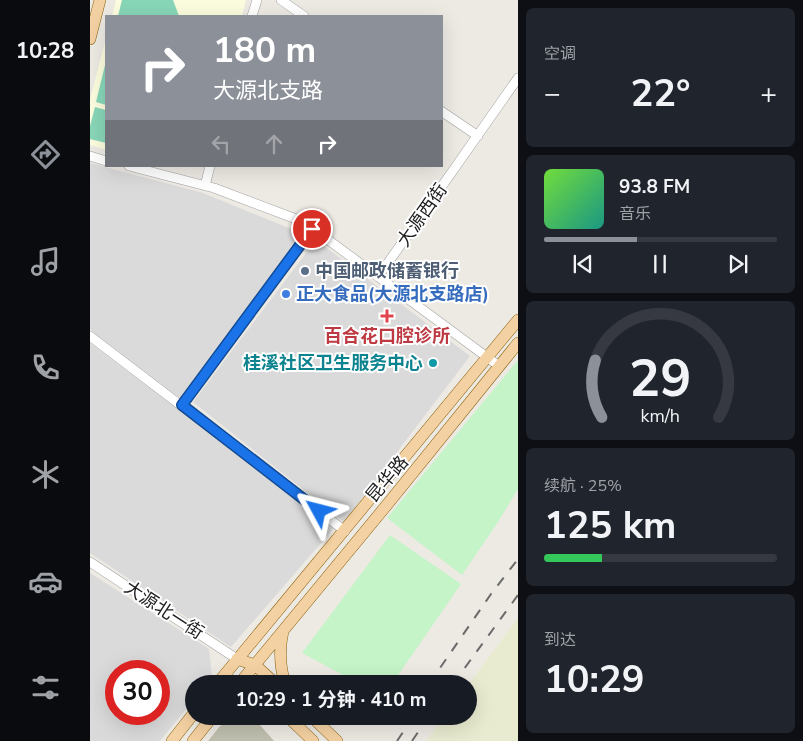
<!DOCTYPE html>
<html lang="zh">
<meta charset="utf-8">
<style>
body{margin:0;font-family:"Nunito Sans","Noto Sans SC",sans-serif;background:#20242c;color:#f1f3f6;height:100vh;display:flex;flex-direction:column;font-size:19px;white-space:nowrap}
*{box-sizing:border-box;margin:0}
p{font-size:16px;color:#9ea1a6}
.icon{flex:none;width:28px;height:28px;fill:none;stroke:currentColor;stroke-width:2;stroke-linecap:round;stroke-linejoin:round}
.map{position:relative;flex:1;overflow:hidden}
.drawer{display:flex;flex-direction:column;gap:8px;padding:8px;background:#0d0f14;width:285px}
.drawer>*{flex:none}
.banner{position:absolute;left:15px;top:15px;width:338px;height:152px;border-radius:0px;box-shadow:0 5px 20px #0002;background:#8c9099;color:#fff;overflow:hidden}
.speed{position:absolute;left:15px;top:660px;display:flex;gap:10px;font-size:25px;font-weight:700;text-align:center}
.speed>*{display:grid;place-content:center;width:65px;height:65px;border-radius:50%;background:#171b24;box-shadow:0 5px 20px #0002;line-height:1}
.speed .limit{border:8px solid #d22;background:#fff;color:#111}
.pin{position:absolute;display:grid;place-items:center;width:42px;height:42px;color:#fff;margin:-21px;border:2px solid #fff;border-radius:50%;box-shadow:0 1px 5px #0007}
.me{position:absolute;width:55px;margin:-28px;rotate:308deg;stroke-linejoin:round;filter:drop-shadow(0 0 4px #0008)}
.turn{display:flex;align-items:center;gap:18px;height:105px;padding:0 25px;font-size:22px}
.turn .icon{width:65px;height:65px;stroke-width:2.5}
.turn b{display:block;font-size:35px;line-height:42px}
.lanes{display:flex;align-items:center;height:48px;padding:0 25px;background:#0003;justify-content:center;gap:25px;direction:ltr}
.lanes .off{opacity:.35}
.big{font-size:38px;font-weight:700;line-height:1.1}
.drawer .card{flex:1;display:flex;flex-direction:column;justify-content:center;gap:8px;min-width:0;padding:0 18px;border-radius:8px;background:#20242c}
.drawer .dial{align-items:center;gap:0}
.dial svg{height:130px;overflow:visible;fill:none;stroke:#363941;stroke-width:7;stroke-linecap:round;text-anchor:middle}
.dial text{fill:#f1f3f6;stroke:none}
.song{display:flex;align-items:center;gap:15px}
.cover{width:60px;height:60px;border-radius:8px;background:linear-gradient(135deg,hsl(100 70% 55%),hsl(170 70% 35%))}
.played{height:5px;border-radius:2px;background:linear-gradient(90deg,#8c9099 40%,#363941 40%)}
.keys{display:flex;justify-content:space-around;direction:ltr}
.heat{display:flex;justify-content:space-between;align-items:center;font-size:28px;direction:ltr}
.charge{height:8px;border-radius:4px;background:linear-gradient(90deg,#34c759 25%,#363941 0)}
.trip{position:absolute;left:95px;top:675px;width:292px;height:50px;border-radius:25px;background:#171b24;box-shadow:0 5px 20px #0002;font-weight:700;line-height:50px;text-align:center}
main{display:flex;flex:1;min-height:0}
.tabs{display:flex;flex-direction:column;width:90px;justify-content:space-around;align-items:center;background:#090b0e;color:#9ea1a6}
.tabs .icon{width:35px;height:35px}
.tabs .selected{color:#8c9099}
.tabs b{font-size:22px;color:#f1f3f6}
.map>svg:first-child{display:block}
.residential{fill:#dbdada;fill-rule:evenodd}
.education{fill:#fcfcde}
.construction{fill:#c1c1b0}
.farmland{fill:#e9ebd0}
.park{fill:#c4f4c8}
.pitch{fill:#88d6b8}
.lines{fill:none;stroke-linecap:round;stroke-linejoin:round}
.minor-casing{stroke:#a1a1a1;stroke-width:10}
.major-casing{stroke:#89610c;stroke-width:12}
.minor{stroke:#fff;stroke-width:9}
.major{stroke:#f4d1a2;stroke-width:11}
.rail{stroke:#6b6b6b;stroke-width:2;stroke-dasharray:10 10;stroke-linecap:butt}
.route-casing{stroke:#114b97;stroke-width:12}
.route{stroke:#1a73e8;stroke-width:9}
.service-dot{fill:#5c6f8a;stroke:#fff;stroke-width:2}
.shop-dot{fill:#3f7fe0;stroke:#fff;stroke-width:2}
.health-dot{fill:#e0444e;stroke:#fff;stroke-width:2}
.culture-dot{fill:#0f9aa8;stroke:#fff;stroke-width:2}
.labels{text-anchor:middle;stroke-width:4;stroke-linejoin:round;paint-order:stroke}
.street-label{font-size:18px;fill:#1d1d1d;stroke:#fff}
.service-label{font-size:18px;font-weight:bold;fill:#4e5e75;stroke:#fff;text-anchor:start}
.shop-label{font-size:18px;font-weight:bold;fill:#366cbe;stroke:#fff;text-anchor:start}
.health-label{font-size:18px;font-weight:bold;fill:#be3a42;stroke:#fff}
.culture-label{font-size:18px;font-weight:bold;fill:#0d838f;stroke:#fff;text-anchor:end}
</style>
<main>
<nav class="tabs">
<b>10:28</b>
<svg class="icon selected" aria-label="directions" viewBox="0 0 24 24"><path d="M12 3l9 9-9 9-9-9zM9 14v-3h6M13 9l2 2-2 2"/></svg>
<svg class="icon" aria-label="music" viewBox="0 0 24 24"><path d="M9 18V5l10-2v13"/><circle cx="6" cy="18" r="3"/><circle cx="16" cy="16" r="3"/></svg>
<svg class="icon" aria-label="phone" viewBox="0 0 24 24"><path d="M5 4h4l2 5-3 2q2 4 5 5l2-3 5 2v4C11 20 4 13 5 4z"/></svg>
<svg class="icon" aria-label="climate" viewBox="0 0 24 24"><path d="M12 3v18M4 7l16 10M4 17L20 7"/></svg>
<svg class="icon" aria-label="car" viewBox="0 0 24 24"><path d="M5 17H2v-5l4-1 3-4h7l3 4 3 1v5h-3M9 17h6M6 11h13"/><circle cx="7" cy="17" r="2"/><circle cx="17" cy="17" r="2"/></svg>
<svg class="icon" aria-label="filters" viewBox="0 0 24 24"><path d="M4 7h16M4 17h16"/><circle cx="9" cy="7" r="2"/><circle cx="15" cy="17" r="2"/></svg>
</nav>
<div class="map">
<svg width="428" height="741" viewBox="0 0 428 741">
<rect width="100%" height="100%" fill="#edeae4"/>
<path class="residential" d="M0,163L113,193L211,233L91,399L0,329Z
M226,240L380,356L254,522L103,402Z
M0,343L244,528L141,647L0,553Z
M0,573L119,649L122,677L116,684H104V699L70,741H0ZM69,671V714H26V671Z"/>
<path class="education" d="M26,0H156L152,16H22Z
M16,38V150L0,145V100Z"/>
<path class="construction" d="M155,716H162L184,741H118L130,726Z"/>
<path class="farmland" d="M428,618V741H336L355,716H379V684Z"/>
<path class="park" d="M428,360V489L408,522L372,575L297,518Z
M300,535L371,584L302,684H270L212,653Z"/>
<path class="pitch" d="M32,0H83L89,16H28Z
M16,61V105L6,102Z
M5,107L16,110V143L0,139V126Z"/>
<g class="lines">
<g class="minor-casing">
<path id="minor" d="M191,0L214,16
M162,16L167,0
M351,111L388,136
M0,156L16,161
M39,166L124,188L214,222L409,366
M115,186L120,166
M288,277L428,78
M0,336L255,531
M92,405L222,229
M0,562L147,659"/>
</g>
<g class="major-casing">
<path id="major" d="M0,39L10,0
M193,631C189,649 190,667 195,684
M147,659L165,665L186,684
M127,684L428,320
M149,684L296,506L428,343
M197,716L223,741
M221,716L247,741
M82,741L104,713
M103,741L123,716"/>
</g>
<use href="#minor" class="minor"/>
<use href="#major" class="major"/>
<path class="rail" d="M339,684L401,594L428,559
M363,684L428,595
M307,741L324,716
M322,741L339,716"/>
</g>
<g class="lines">
<g class="route-casing">
<path id="route" d="M222,229L92,405L229,511"/>
</g>
<use href="#route" class="route"/>
</g>
<circle class="service-dot" cx="215" cy="271" r="5"/>
<circle class="shop-dot" cx="196" cy="294" r="5"/>
<path class="health-dot" d="M294.5 308.5h5v5h5v5h-5v5h-5v-5h-5v-5h5z"/>
<circle class="culture-dot" cx="343" cy="363" r="5"/>
<g class="labels">
<g class="street-label">
<text transform="translate(332 215) rotate(-55)" y="6">大源西街</text>
<text transform="translate(297 479) rotate(-50)" y="6">昆华路</text>
<text transform="translate(74 610) rotate(33)" y="6">大源北一街</text>
</g>
<g class="service-label">
<text x="225" y="277">中国邮政储蓄银行</text>
</g>
<g class="shop-label">
<text x="206" y="300">正大食品(大源北支路店)</text>
</g>
<g class="health-label">
<text x="297" y="342">百合花口腔诊所</text>
</g>
<g class="culture-label">
<text x="333" y="369">桂溪社区卫生服务中心</text>
</g>
</g>
</svg>
<div class="speed"><div class="limit">30</div></div>
<div class="pin" style="left:222px;top:229px;background:#d93025"><svg class="icon" aria-label="arrive" viewBox="0 0 24 24"><path d="M6 21V4h12l-3 4 3 4H6"/></svg></div>
<svg class="me" style="left:229px;top:511px" viewBox="-20 -20 40 40"><path d="M0-17L14 15 0 8-14 15z" fill="#1a73e8" stroke="#fff" stroke-width="4"/></svg>
<div class="trip">10:29 · 1 分钟 · 410 m</div>
<div class="banner">
<div class="turn"><svg class="icon" aria-label="right" viewBox="0 0 24 24"><path d="M7 20v-9h11M14 6l5 5-5 5"/></svg><div><b>180 m</b>大源北支路</div></div>
<div class="lanes"><svg class="icon off" aria-label="left" viewBox="0 0 24 24"><path d="M17 20v-9H6M10 6l-5 5 5 5"/></svg><svg class="icon off" aria-label="ahead" viewBox="0 0 24 24"><path d="M12 20V5M6 11l6-6 6 6"/></svg><svg class="icon" aria-label="right" viewBox="0 0 24 24"><path d="M7 20v-9h11M14 6l5 5-5 5"/></svg></div>
</div>
</div>
<section class="drawer">
<div class="card"><p>空调</p>
<div class="heat"><a>−</a><b class="big">22°</b><a>+</a></div>
</div>
<div class="card">
<div class="song"><i class="cover"></i><div><b>93.8 FM</b><p>音乐</p></div></div>
<div class="played"></div>
<div class="keys"><svg class="icon" aria-label="previous" viewBox="0 0 24 24"><path d="M18 5L8 12l10 7zM5 5v14"/></svg><svg class="icon" aria-label="pause" viewBox="0 0 24 24"><path d="M8 5v14M16 5v14"/></svg><svg class="icon" aria-label="next" viewBox="0 0 24 24"><path d="M6 5l10 7-10 7zM19 5v14"/></svg></div>
</div>
<div class="card dial"><svg viewBox="0 0 100 80">
<path d="M14 69A42 42 0 1 1 86 69"/>
<path d="M14 69A42 42 0 0 1 10 34" stroke="#8c9099"/>
<text x="50" y="56" font-size="32" font-weight="700">29</text>
<text x="50" y="72" font-size="11">km/h</text>
</svg></div>
<div class="card"><p>续航 · 25%</p><b class="big">125 km</b><div class="charge"></div></div>
<div class="card"><p>到达</p><b class="big">10:29</b></div>
</section>
</main>
